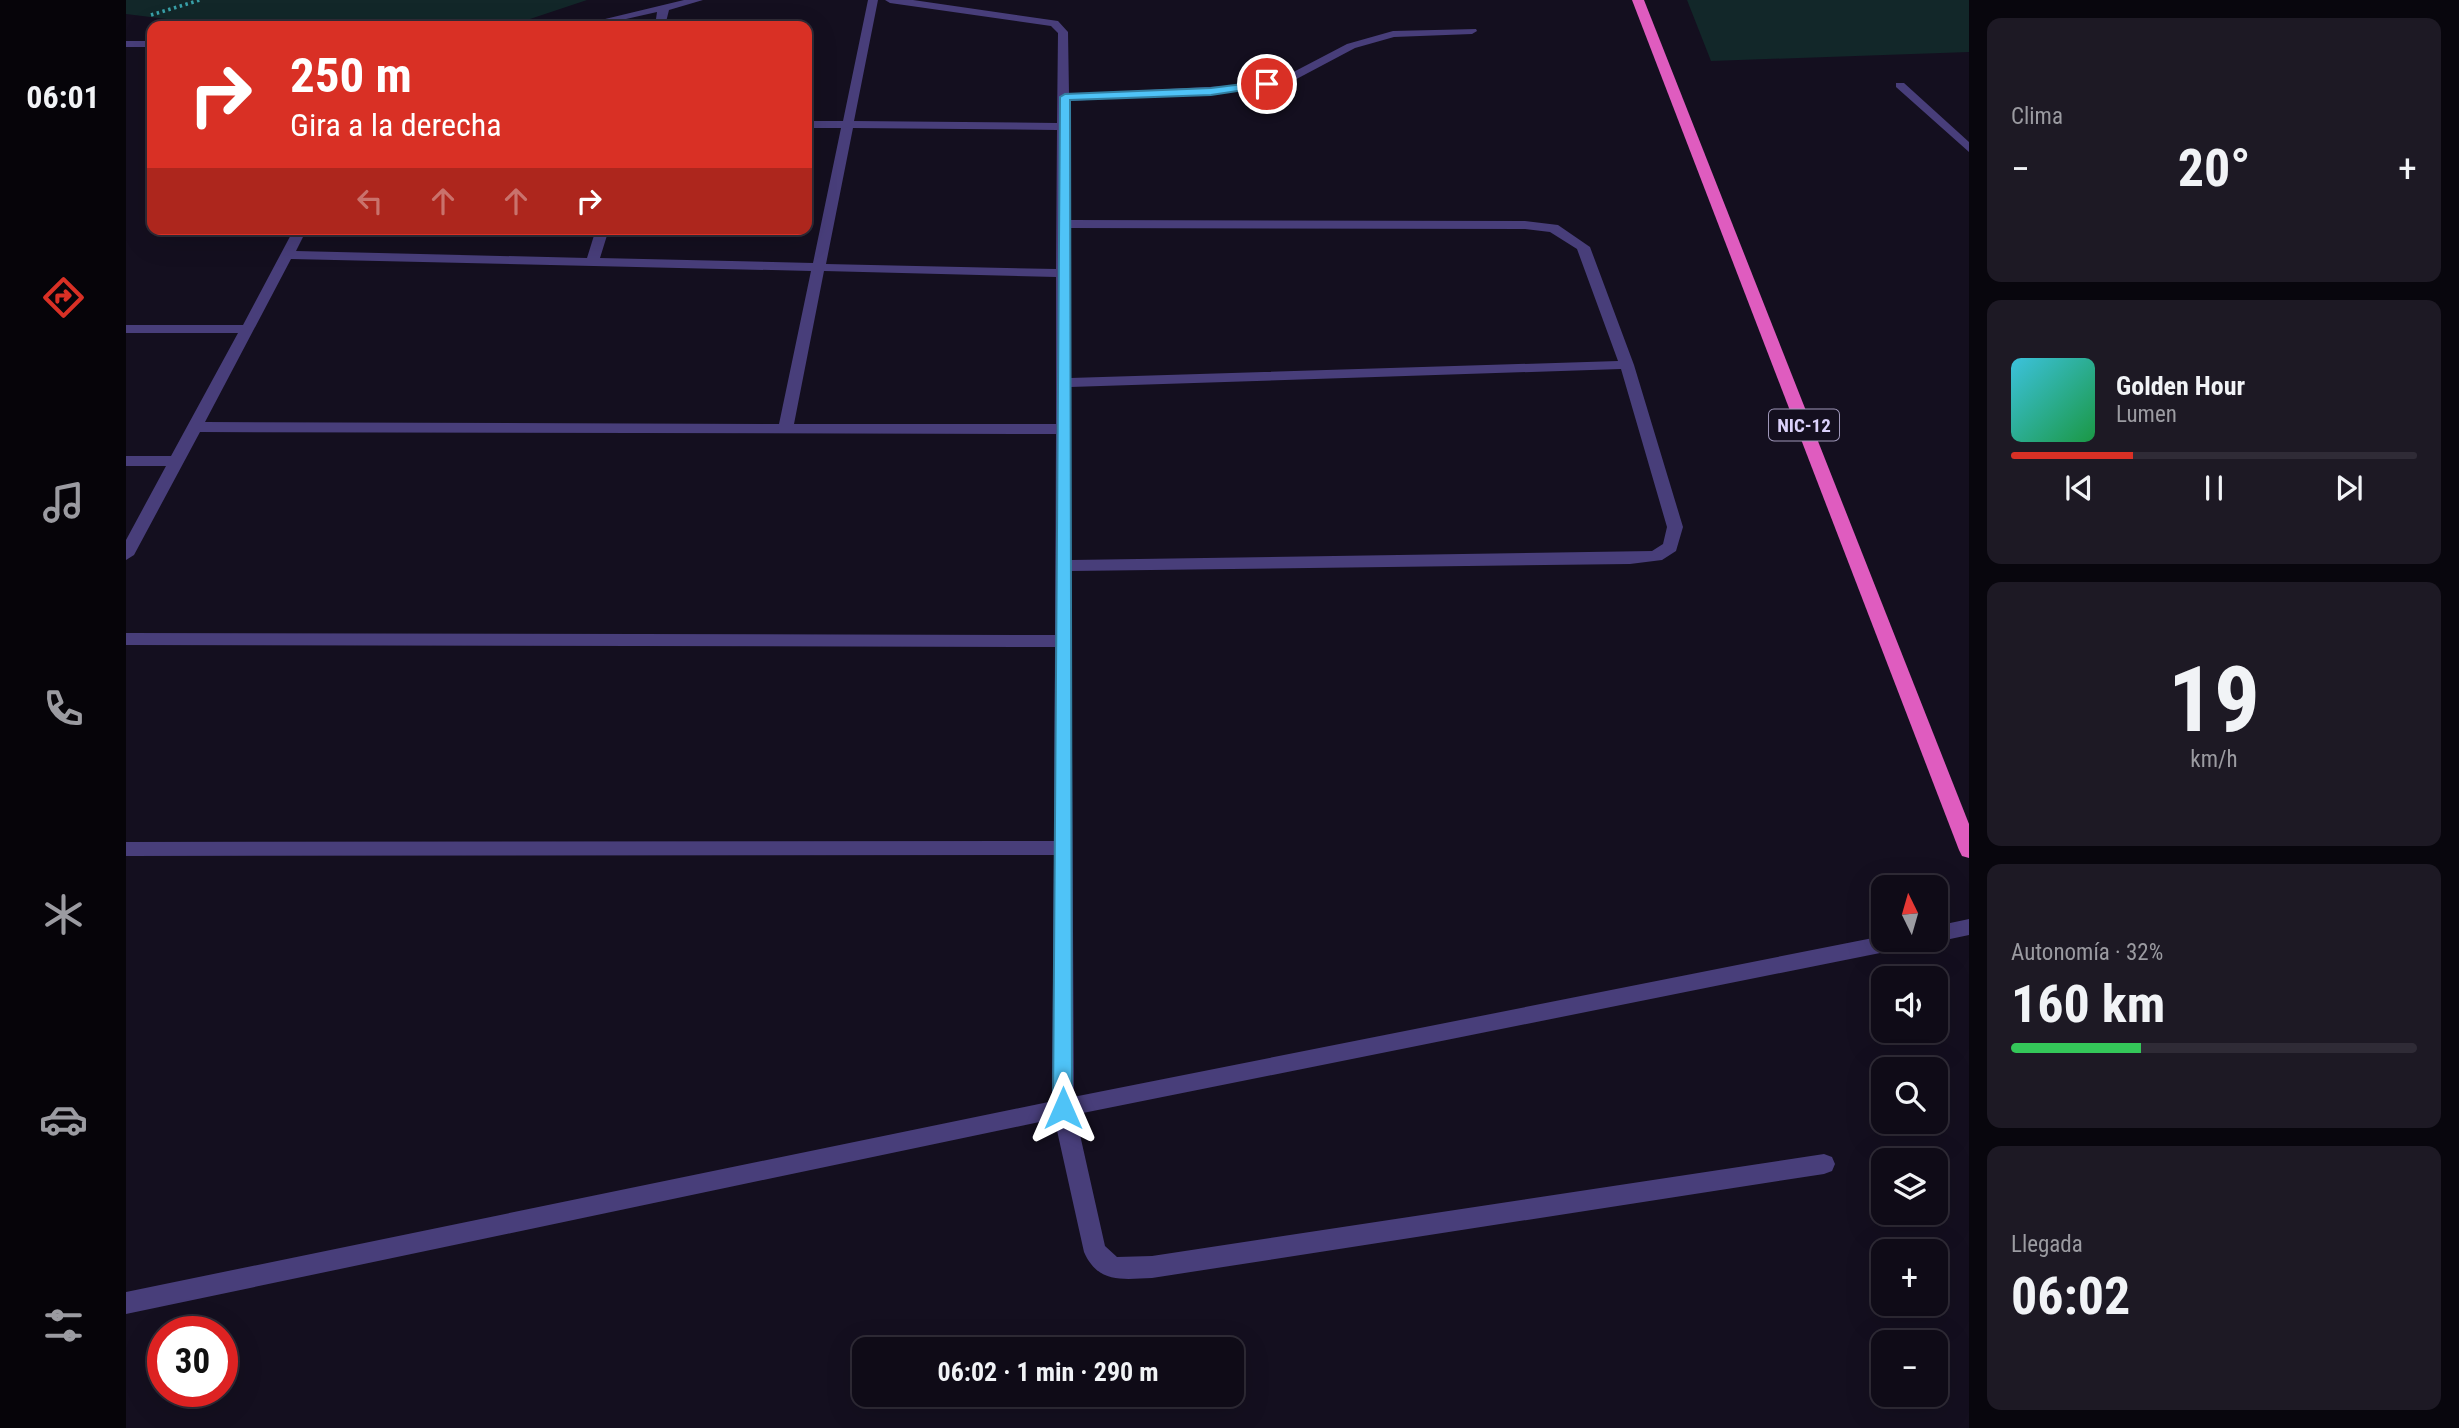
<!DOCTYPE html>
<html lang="es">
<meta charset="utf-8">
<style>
body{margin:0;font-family:"Roboto Condensed",sans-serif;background:#1d1924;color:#f1f3f6;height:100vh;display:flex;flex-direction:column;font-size:26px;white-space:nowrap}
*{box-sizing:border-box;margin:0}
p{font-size:23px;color:#9b9ba1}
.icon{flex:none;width:38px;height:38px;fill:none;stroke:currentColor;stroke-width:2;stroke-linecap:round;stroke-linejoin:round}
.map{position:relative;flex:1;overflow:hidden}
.drawer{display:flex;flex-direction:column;gap:18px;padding:18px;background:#08060d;width:490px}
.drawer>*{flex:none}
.hud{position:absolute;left:21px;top:21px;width:665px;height:214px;border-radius:14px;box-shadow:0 7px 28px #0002,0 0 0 2px #2f2b36;background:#d93025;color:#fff;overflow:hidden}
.needle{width:46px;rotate:355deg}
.controls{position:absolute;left:1745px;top:875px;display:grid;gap:14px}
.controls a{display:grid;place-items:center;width:77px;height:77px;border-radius:14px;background:#0f0b17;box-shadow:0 7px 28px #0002,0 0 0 2px #2f2b36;font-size:35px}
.speed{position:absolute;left:21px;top:1316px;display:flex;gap:14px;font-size:35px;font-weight:700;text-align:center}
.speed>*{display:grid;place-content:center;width:91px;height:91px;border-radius:50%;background:#0f0b17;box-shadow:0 7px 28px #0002,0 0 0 2px #2f2b36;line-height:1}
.speed .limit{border:10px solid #d22;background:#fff;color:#111}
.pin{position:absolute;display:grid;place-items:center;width:60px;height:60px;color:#fff;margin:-30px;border:4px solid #fff;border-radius:50%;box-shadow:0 2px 7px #0007}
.me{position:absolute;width:77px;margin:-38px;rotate:0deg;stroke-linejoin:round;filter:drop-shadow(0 0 5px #0008)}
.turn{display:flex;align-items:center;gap:24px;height:147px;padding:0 28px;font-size:32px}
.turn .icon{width:91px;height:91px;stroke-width:2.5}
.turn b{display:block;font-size:49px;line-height:60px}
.lanes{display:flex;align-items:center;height:66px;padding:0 28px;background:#0003;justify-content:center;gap:35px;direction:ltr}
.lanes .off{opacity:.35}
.big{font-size:52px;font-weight:700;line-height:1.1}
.drawer .widget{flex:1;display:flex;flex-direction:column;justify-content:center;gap:10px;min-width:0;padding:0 24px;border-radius:14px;background:#1d1924}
.drawer .dial{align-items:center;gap:0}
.dial b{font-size:91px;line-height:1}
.song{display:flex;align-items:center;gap:21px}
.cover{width:84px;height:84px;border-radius:10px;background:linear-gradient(135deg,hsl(190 70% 55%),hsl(140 70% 35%))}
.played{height:7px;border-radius:4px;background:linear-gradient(90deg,#d93025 30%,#2f2b36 30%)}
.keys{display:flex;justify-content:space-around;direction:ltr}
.heat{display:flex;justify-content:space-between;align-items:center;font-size:38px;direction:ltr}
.charge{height:10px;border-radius:5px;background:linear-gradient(90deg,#34c759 32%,#2f2b36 0)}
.trip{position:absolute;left:726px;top:1337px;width:392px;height:70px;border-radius:14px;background:#0f0b17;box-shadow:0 7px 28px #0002,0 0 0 2px #2f2b36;font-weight:700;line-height:70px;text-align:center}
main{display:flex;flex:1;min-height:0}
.tab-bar{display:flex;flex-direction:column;width:126px;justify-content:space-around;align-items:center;background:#060409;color:#9b9ba1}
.tab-bar .icon{width:49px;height:49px}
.tab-bar .on{color:#d93025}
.tab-bar b{font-size:32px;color:#f1f3f6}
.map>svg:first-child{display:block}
.green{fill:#122729}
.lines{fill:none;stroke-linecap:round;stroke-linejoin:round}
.path{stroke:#39a0a8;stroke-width:3.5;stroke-dasharray:2.5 3.5;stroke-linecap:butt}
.service{fill:#483e7a;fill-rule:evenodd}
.minor{fill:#483e7a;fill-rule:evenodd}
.tertiary{fill:#483e7a;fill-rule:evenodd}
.trunk{fill:#df5cbf;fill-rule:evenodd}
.route{fill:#4fc3f7;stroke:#337fa1;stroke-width:2}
.labels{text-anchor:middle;stroke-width:7;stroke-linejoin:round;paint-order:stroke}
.shield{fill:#140f1f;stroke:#9f97b9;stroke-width:2}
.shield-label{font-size:19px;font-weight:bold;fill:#dbd1fb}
</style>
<main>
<nav class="tab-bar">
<b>06:01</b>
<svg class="icon on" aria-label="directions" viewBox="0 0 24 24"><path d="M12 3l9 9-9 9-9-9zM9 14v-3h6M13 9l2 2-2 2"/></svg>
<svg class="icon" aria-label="music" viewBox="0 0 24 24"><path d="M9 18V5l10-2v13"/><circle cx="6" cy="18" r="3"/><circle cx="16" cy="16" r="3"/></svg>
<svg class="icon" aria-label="phone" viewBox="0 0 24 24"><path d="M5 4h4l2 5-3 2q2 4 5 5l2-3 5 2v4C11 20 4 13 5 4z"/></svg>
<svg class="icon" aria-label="climate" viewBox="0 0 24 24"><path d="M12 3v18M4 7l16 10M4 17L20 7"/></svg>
<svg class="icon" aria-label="car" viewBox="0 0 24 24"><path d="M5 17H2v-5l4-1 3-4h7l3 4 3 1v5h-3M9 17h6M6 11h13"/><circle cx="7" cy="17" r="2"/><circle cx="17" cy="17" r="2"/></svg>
<svg class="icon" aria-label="filters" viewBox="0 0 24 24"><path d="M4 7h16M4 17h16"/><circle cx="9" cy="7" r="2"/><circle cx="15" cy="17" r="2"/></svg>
</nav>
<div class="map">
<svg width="1843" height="1428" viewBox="0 0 1843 1428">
<rect width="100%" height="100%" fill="#140f1f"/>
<path class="green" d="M0,0H461L383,26H146L73,23L0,14Z
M1561,0H1843V52L1585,61Z"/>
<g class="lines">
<path class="path" d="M25,15L74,0"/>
<path class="service" d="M937,1099L945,1101L948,1108L979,1246L991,1257L1026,1256L1698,1154L1706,1157L1709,1164L1706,1171L1698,1174L1026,1278C997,1279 972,1284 958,1252L926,1108L929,1101Z"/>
<path class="minor" d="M558,0H577L543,10L539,26H529L531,12L469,26H450Z
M742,0H752L728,121L931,123L932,33L925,26L764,3L759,0H787L932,21L942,32L943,94L1123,85L1156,78L1221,44L1267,31L1350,29L1351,31L1346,34L1268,37L1229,48L1163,83L1123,91L943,101V220L1399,221L1432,225L1464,247L1508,365L1557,527L1550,551L1536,560L1504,564L945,571L948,1108L945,1115L937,1117L929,1115L926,1108L928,855L0,856V842L928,841L929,647L0,645V633L929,635L930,434L74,432L8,555L0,560V540L40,466H0V456H45L112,333H0V325H117L168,229H181L170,251L461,258L470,229H483L474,258L687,263L715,128H681V121H717ZM727,128L931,130L930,269L700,264ZM943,228L1399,229L1424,232L1451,249L1492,361L944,378ZM165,259L685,271L653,424L79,422ZM698,271L930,277V424H668ZM1495,369L1541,527L1537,544L1526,551L945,560L944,387Z
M0,41H26V47H0Z
M1770,83H1778L1843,142V152L1770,87Z"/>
<path class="tertiary" d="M1843,919V935L1810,942L1803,940H1810V926Z
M1757,936V940H1789L1786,946L1779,948L937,1117L0,1314V1292L937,1099Z"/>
<path class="trunk" d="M1506,0H1518L1843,824V858L1836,856L1833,850Z"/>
</g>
<path class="route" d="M1141,81L1145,82V86L1085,95L944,100L946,1108L943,1114L937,1116L930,1114L927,1108L934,97L939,94L1085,88Z"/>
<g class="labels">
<rect class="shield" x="1643" y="409.5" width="70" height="31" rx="5"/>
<g class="shield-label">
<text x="1678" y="432">NIC-12</text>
</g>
</g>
</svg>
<div class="controls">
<a><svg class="needle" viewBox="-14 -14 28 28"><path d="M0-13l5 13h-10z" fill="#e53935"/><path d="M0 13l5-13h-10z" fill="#9b9ba1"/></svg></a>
<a><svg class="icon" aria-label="sound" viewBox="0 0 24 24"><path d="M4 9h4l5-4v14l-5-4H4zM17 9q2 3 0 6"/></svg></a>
<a><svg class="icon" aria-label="search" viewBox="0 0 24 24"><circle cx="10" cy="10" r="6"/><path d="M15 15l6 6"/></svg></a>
<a><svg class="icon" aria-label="layers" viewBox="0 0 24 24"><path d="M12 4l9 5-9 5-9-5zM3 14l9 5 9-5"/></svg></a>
<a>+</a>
<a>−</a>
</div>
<div class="speed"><div class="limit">30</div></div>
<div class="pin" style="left:1141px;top:84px;background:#d93025"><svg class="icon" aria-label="arrive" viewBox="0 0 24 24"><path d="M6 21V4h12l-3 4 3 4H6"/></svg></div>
<svg class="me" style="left:937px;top:1108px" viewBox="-20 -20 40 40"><path d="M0-17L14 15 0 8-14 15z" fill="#4fc3f7" stroke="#fff" stroke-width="4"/></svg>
<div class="trip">06:02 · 1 min · 290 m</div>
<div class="hud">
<div class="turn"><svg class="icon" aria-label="right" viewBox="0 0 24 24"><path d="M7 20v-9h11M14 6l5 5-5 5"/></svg><div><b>250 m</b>Gira a la derecha</div></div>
<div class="lanes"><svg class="icon off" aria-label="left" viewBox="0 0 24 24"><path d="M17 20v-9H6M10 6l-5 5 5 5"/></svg><svg class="icon off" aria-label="ahead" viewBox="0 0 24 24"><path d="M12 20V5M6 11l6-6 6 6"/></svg><svg class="icon off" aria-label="ahead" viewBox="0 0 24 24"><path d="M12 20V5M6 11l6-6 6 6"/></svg><svg class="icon" aria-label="right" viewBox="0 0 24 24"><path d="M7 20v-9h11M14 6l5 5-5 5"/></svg></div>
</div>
</div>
<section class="drawer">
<div class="widget"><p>Clima</p>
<div class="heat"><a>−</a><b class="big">20°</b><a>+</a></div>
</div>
<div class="widget">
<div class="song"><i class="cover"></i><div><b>Golden Hour</b><p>Lumen</p></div></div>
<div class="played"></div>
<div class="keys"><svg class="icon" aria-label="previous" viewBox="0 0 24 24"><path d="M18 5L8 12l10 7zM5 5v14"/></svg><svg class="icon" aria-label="pause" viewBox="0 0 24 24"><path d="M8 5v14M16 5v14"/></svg><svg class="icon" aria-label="next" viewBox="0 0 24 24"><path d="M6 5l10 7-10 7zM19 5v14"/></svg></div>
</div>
<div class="widget dial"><b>19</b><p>km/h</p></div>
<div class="widget"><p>Autonomía · 32%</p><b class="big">160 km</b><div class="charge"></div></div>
<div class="widget"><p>Llegada</p><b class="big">06:02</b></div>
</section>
</main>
